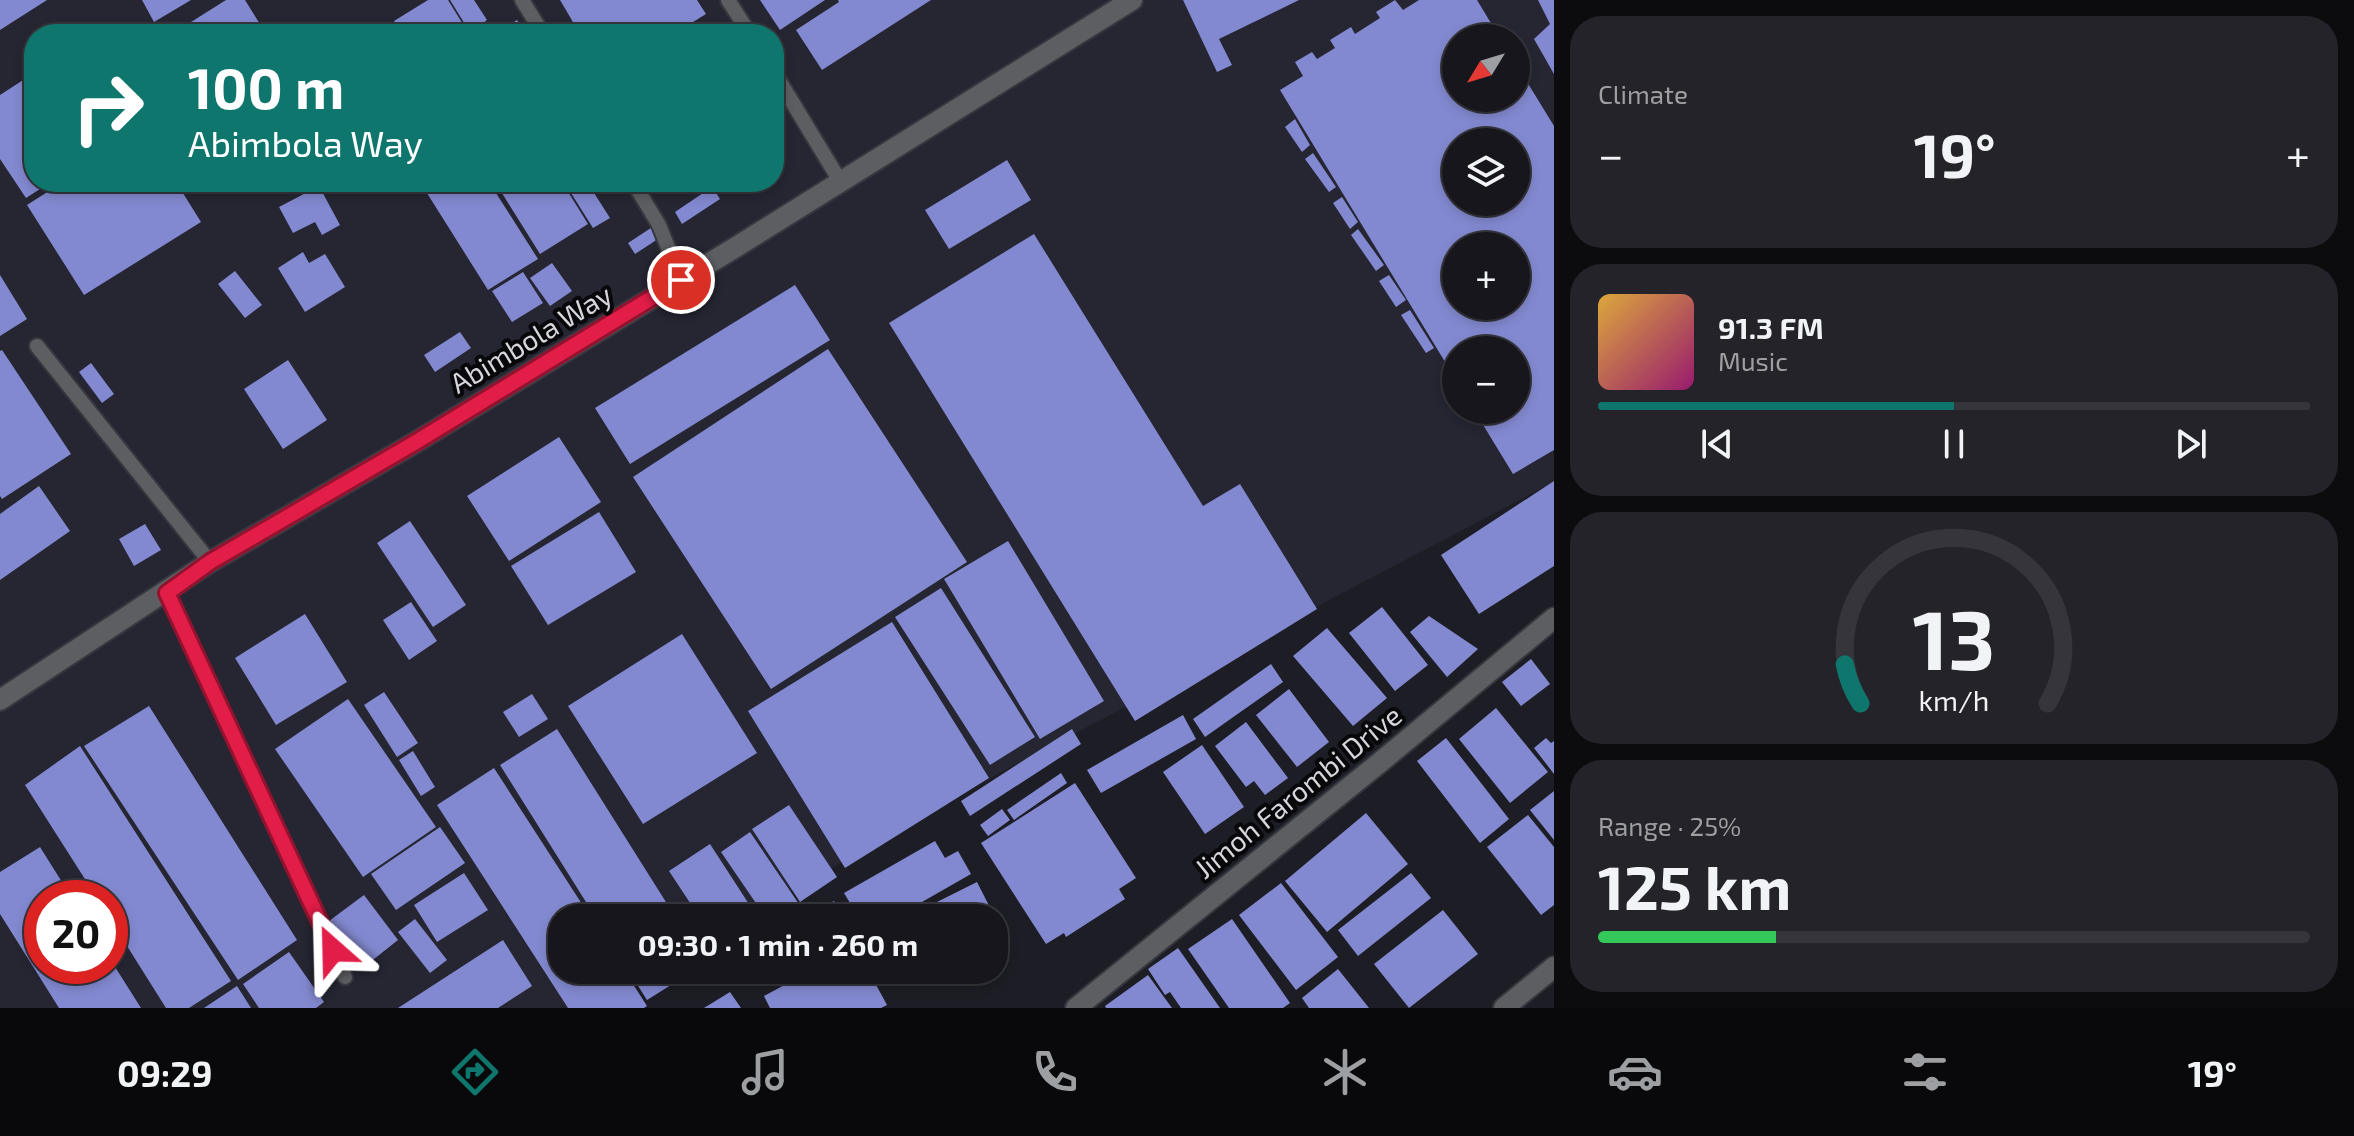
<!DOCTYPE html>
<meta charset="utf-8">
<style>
body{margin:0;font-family:"Exo 2",sans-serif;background:#232329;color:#f1f3f6;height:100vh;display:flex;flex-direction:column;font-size:30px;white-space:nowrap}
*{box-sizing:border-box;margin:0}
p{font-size:26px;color:#9e9fa3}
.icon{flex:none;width:44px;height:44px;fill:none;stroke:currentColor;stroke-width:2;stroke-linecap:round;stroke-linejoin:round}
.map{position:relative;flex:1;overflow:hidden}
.panel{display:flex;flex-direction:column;gap:16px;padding:16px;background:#0c0c0f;width:800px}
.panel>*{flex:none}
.top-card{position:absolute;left:24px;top:24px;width:760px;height:168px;border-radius:32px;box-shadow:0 4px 12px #0003,0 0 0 2px #35353b;background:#0f766e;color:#fff;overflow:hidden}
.needle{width:52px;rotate:232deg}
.tools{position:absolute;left:1442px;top:24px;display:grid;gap:16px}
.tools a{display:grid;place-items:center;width:88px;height:88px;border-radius:50%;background:#16161c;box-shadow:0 4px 12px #0003,0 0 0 2px #35353b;font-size:40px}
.speed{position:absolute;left:24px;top:880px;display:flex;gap:16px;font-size:40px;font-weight:700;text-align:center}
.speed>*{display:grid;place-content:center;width:104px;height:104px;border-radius:50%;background:#16161c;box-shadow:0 4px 12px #0003,0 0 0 2px #35353b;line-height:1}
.speed .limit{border:12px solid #d22;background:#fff;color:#111}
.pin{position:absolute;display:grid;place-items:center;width:68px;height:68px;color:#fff;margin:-34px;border:4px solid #fff;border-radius:50%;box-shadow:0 2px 8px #0007}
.me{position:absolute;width:88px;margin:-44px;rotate:335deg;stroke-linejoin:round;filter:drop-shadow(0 0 6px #0008)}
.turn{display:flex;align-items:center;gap:28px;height:168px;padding:0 32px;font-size:36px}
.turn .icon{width:104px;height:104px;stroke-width:2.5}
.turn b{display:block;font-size:56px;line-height:68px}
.big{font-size:60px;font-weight:700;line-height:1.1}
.panel .card{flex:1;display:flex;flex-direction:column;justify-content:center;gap:12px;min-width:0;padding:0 28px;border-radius:32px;background:#232329}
.panel .dial{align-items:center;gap:0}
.dial svg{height:208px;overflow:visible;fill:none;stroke:#35353b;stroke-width:7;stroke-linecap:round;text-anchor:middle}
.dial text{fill:#f1f3f6;stroke:none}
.song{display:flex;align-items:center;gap:24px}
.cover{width:96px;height:96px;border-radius:12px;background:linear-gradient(135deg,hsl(40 70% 55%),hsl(320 70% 35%))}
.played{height:8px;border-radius:4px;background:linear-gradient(90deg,#0f766e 50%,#35353b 50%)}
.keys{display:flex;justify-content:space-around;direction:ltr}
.heat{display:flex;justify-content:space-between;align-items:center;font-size:44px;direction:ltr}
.charge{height:12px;border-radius:6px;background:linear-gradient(90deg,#34c759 25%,#35353b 0)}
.trip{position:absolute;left:548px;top:904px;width:460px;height:80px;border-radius:32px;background:#16161c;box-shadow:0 4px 12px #0003,0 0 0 2px #35353b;font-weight:700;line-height:80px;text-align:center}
.tabs{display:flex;height:128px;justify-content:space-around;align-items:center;background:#09090b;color:#9e9fa3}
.tabs .icon{width:56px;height:56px}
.tabs .selected{color:#0f766e}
.tabs b{font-size:36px;color:#f1f3f6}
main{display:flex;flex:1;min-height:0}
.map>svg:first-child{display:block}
.built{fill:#252632;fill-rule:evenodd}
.building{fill:#8389d0;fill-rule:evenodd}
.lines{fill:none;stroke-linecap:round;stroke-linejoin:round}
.service-casing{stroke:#37383f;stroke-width:18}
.minor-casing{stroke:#37383f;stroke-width:24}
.tertiary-casing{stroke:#37383f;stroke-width:24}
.service{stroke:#5d5e62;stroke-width:14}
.minor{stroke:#5d5e62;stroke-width:20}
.tertiary{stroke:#5d5e62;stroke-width:20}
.route-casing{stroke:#92132f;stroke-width:20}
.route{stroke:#e11d48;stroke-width:14}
.labels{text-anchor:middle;stroke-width:8;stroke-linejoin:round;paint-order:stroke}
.street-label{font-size:28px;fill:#d6d7dc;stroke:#08080b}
</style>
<main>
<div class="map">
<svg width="1554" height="1008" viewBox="0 0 1554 1008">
<rect width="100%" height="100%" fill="#1d1e25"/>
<path class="built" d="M0,0H1554V482L992,777L744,918H562V970H652L585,1008H0ZM34,34H774V182H34ZM1456,38H1516V98H1456ZM1456,142H1516V202H1456ZM1456,246H1516V306H1456ZM1456,350H1516V410H1456ZM42,898H110V966H42Z"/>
<path class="building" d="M0,0H47L0,30Z
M142,0H191L154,22Z
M226,0H245L266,34H172Z
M428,0H448L469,34H402L394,21Z
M450,0H474L487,20L483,23L486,27L483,29L486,34H471Z
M560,0H697L706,14L680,30L683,34H580Z
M760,0H825L780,30Z
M838,0H931L822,70L796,30L839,2Z
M1183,0H1299L1219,39L1232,65L1217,72Z
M1395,0L1403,10L1419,0H1477L1500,38H1456V98H1516V64L1554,126V450L1513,474L1474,410H1516V350H1456V380L1280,90L1303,76L1295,62L1312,52L1317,59L1335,48L1330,40L1351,27L1355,34L1380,18L1376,12ZM1456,142H1516V202H1456ZM1456,246H1516V306H1456Z
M1538,0H1554V74L1534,39L1550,24Z
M517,20L526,34H495Z
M34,73V182H51L26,198L0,159V95Z
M1295,119L1310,145L1302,152L1285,127Z
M1313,153L1336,187L1329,192L1305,159Z
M1007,160L1031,200L949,249L925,210Z
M63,182H176L201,222L84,295L27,205Z
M420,182H489L538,259L488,290Z
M495,182H562L588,224L540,254Z
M564,182H587L610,218L593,228Z
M319,186L340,225L322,235L315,222L293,233L279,207Z
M712,187L720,199L682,224L675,212Z
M1342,197L1358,222L1350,229L1333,203Z
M654,226L661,237L635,254L628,243Z
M1358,229L1384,265L1376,271L1351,235Z
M1034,234L1203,506L1240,484L1317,609L1135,721L889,323Z
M303,252L309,263L325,254L345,287L305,312L278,268Z
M552,263L572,291L550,306L530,278Z
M235,271L262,305L245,318L218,284Z
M523,272L543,303L512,322L492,291Z
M0,275L27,319L0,336Z
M1389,275L1406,300L1396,307L1379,281Z
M795,285L830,340L630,464L595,408Z
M1410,310L1434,348L1426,353L1401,315Z
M460,332L471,348L435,372L424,355Z
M828,349L967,562L771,689L633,477Z
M2,350L71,454L2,499L0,496V351Z
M288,360L327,420L283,449L244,389Z
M91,363L114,394L102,403L79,372Z
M559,437L601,502L509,561L467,496Z
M1554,481V566L1479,614L1441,555Z
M39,486L70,531L0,580V514Z
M599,512L636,572L548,625L511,566Z
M410,521L466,605L433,627L377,543Z
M145,524L161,550L134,566L119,539Z
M1008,541L1104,701L1040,739L944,579Z
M941,588L1035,737L990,765L895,617Z
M411,602L437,641L409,660L383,620Z
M1382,607L1428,665L1395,691L1349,633Z
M305,614L347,682L276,725L235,658Z
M1429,616L1478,649L1447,677L1410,632Z
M892,622L989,778L845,868L748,711Z
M1327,628L1387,698L1353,726L1293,656Z
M682,634L757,753L643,824L568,706Z
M1531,659L1550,684L1521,706L1502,682Z
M1271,664L1283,682L1205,737L1193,719Z
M1289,689L1329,742L1297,767L1256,715Z
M384,692L418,743L397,757L364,705Z
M532,694L548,719L519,737L503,712Z
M348,699L436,827L363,877L275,749Z
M149,706L297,940L238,980L84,746Z
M1496,708L1548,772L1510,803L1459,739Z
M1183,715L1196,739L1101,793L1087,770Z
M1246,722L1288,778L1265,795L1254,781L1246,787L1215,746Z
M557,729L676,918H596L500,765Z
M1072,729L1081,744L970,816L961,801Z
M1446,738L1509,819L1480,843L1417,761Z
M1546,738L1551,743L1554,741V774L1534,748Z
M1202,745L1244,807L1205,834L1163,772Z
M80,746L231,981L189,1008H166L110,919V898H97L25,785Z
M413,751L435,787L421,796L399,760Z
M494,768L591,918H562V970H624L647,1006L644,1008H568L437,805Z
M1061,773L1067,783L1014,820L1007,810Z
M1075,783L1136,878L1119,889L1125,899L1066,937L1064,933L1046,944L981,843Z
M1554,791V840L1530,810Z
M789,805L837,877L800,902L752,829Z
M1002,809L1010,820L988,836L980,825Z
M1366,813L1408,864L1327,932L1285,881Z
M1528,815L1554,847V905L1541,915L1487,847Z
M440,827L465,863L396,910L371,874Z
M750,832L799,904L778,918H766L721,852Z
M935,841L945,858L958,851L971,874L894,918H859L844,893Z
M710,844L758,918H700L669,871Z
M40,847L72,898H42V966H110V959L141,1008H59L0,914V872Z
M464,873L488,910L437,942L414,905Z
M1411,873L1431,898L1358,956L1338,930Z
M977,882L1009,945L994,953V918H945L937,902Z
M1281,883L1338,957L1296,990L1239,915Z
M364,895L398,940L364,967L329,921Z
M834,901L843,918H803Z
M1443,910L1478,954L1409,1008L1374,964Z
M415,919L447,960L430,973L398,932Z
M1232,919L1290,1003L1283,1008H1229L1188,949Z
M503,940L532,986L498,1008H398Z
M1178,948L1220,1008H1181L1170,992L1165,995L1148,969Z
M289,952L324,1002L316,1008H259L243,984Z
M1338,969L1369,1008H1309L1302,998Z
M628,970H695L647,1000Z
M812,970H868L887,1005L881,1008H770L764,996Z
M1148,975L1172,1008H1106L1105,1006Z
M237,986L251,1008H204Z
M730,992L741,1008H704Z"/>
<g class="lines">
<g class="service-casing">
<path id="service" d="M522,0L543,34
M728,0L750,34
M774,72L840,181
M633,182L659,225L681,280
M37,346L210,562
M167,593L345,977"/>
</g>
<g class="minor-casing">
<path id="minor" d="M1076,1008L1378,764L1554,618
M1504,1008L1554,967"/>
</g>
<g class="tertiary-casing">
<path id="tertiary" d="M0,700L210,562L416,442L736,247L1132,0"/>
</g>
<use href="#service" class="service"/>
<use href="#minor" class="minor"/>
<use href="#tertiary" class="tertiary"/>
</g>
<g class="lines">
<g class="route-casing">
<path id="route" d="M333,950L167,593L210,562L416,442L681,280"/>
</g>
<use href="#route" class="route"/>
</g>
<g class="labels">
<g class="street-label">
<text transform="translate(531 339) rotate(-31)" y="10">Abimbola Way</text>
<text transform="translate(1298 792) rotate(-39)" y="10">Jimoh Farombi Drive</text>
</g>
</g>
</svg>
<div class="tools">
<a><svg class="needle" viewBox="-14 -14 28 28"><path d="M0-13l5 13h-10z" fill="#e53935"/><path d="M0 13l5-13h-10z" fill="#9e9fa3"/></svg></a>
<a><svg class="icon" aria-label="layers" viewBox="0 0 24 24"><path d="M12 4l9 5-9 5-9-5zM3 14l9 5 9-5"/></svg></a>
<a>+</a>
<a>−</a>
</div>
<div class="speed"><div class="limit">20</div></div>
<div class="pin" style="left:681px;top:280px;background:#d93025"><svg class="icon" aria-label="arrive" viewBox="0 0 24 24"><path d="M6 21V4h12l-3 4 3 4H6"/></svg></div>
<svg class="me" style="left:333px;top:950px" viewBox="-20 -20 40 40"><path d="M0-17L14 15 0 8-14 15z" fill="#e11d48" stroke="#fff" stroke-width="4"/></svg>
<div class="trip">09:30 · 1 min · 260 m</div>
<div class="top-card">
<div class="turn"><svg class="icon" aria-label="right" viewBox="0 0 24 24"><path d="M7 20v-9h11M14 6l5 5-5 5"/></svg><div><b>100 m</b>Abimbola Way</div></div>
</div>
</div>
<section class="panel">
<div class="card"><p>Climate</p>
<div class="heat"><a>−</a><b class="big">19°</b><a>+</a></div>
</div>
<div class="card">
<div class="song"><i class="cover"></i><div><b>91.3 FM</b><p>Music</p></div></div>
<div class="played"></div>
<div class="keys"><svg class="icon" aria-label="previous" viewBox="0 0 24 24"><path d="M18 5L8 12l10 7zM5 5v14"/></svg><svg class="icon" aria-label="pause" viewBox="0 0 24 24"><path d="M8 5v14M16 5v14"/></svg><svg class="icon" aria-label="next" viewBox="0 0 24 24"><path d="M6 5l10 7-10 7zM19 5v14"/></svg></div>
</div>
<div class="card dial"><svg viewBox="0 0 100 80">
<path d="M14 69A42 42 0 1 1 86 69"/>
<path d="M14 69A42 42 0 0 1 8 54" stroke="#0f766e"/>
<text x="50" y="56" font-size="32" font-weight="700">13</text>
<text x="50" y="72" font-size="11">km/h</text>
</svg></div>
<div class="card"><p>Range · 25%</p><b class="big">125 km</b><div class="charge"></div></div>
</section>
</main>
<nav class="tabs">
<b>09:29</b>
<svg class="icon selected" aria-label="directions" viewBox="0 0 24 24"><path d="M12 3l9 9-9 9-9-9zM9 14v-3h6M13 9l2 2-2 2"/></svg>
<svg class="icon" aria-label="music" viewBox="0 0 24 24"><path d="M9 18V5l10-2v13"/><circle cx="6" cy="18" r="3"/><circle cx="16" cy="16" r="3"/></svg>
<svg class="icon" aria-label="phone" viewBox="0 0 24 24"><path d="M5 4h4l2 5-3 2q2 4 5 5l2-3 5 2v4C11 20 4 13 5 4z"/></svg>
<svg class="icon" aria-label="climate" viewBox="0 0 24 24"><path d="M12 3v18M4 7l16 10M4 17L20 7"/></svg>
<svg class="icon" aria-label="car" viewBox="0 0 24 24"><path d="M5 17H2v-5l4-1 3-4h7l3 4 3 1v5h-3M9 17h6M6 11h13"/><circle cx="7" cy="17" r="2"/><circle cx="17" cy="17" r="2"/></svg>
<svg class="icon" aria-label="filters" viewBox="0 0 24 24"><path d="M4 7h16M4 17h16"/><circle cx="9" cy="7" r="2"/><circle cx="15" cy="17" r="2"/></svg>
<b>19°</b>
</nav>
